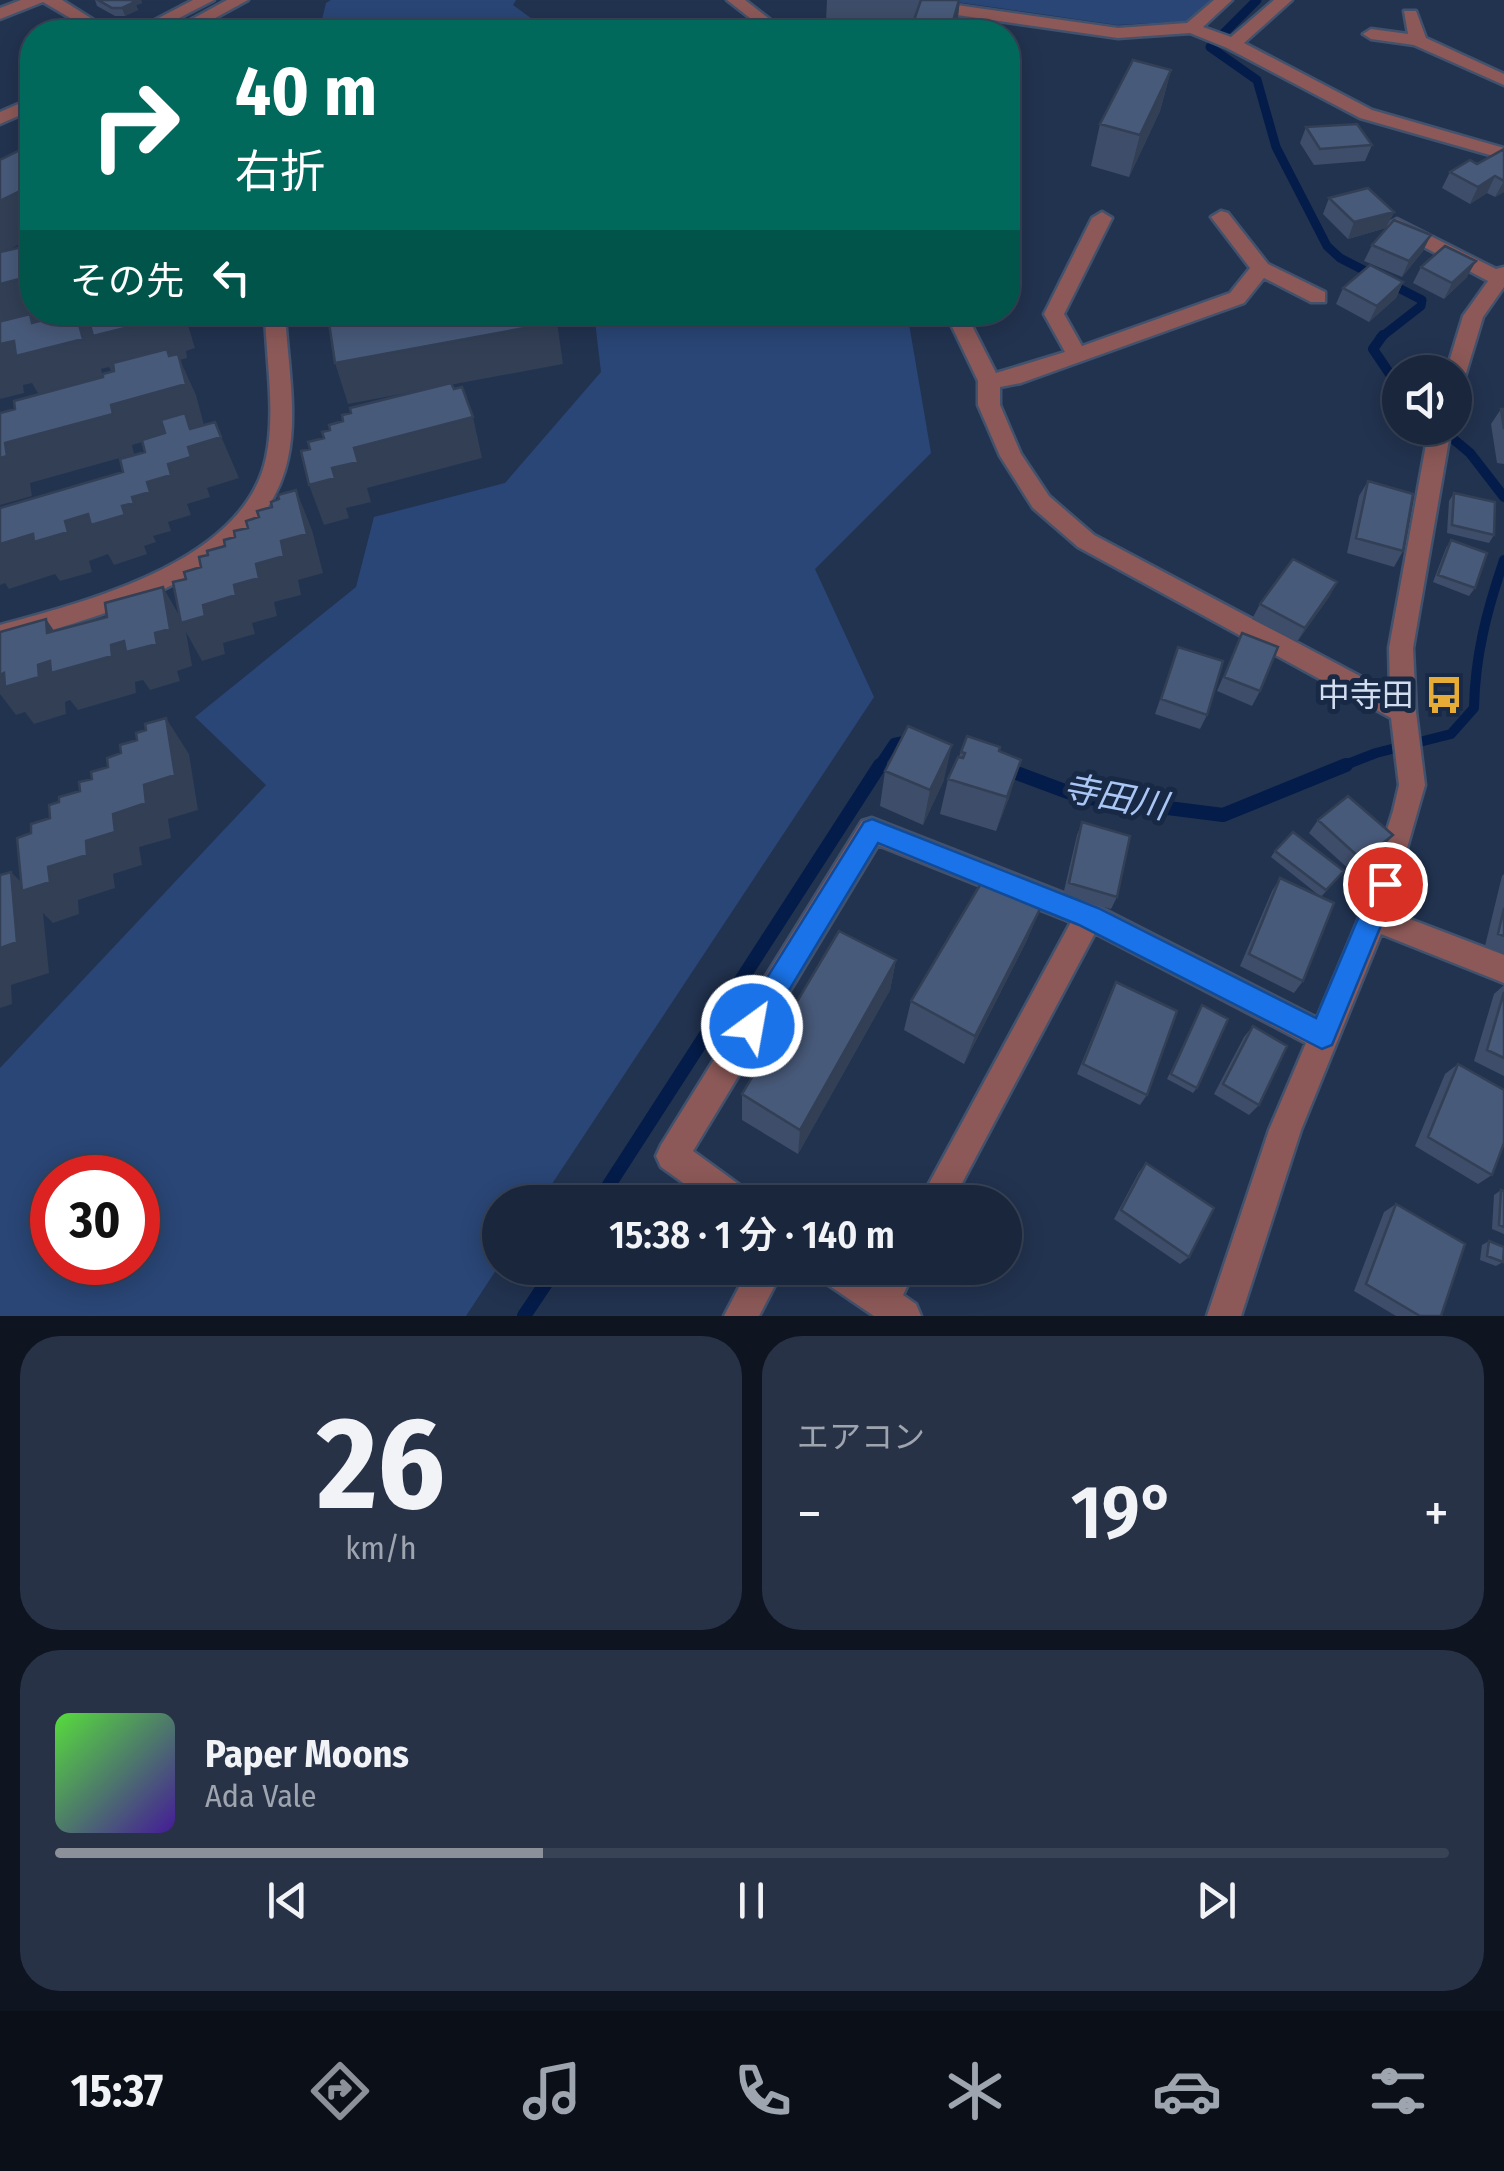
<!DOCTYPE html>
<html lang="ja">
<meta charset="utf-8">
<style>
body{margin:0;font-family:"Fira Sans Condensed","Noto Sans JP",sans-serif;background:#273247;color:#f1f3f6;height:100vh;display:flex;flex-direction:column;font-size:38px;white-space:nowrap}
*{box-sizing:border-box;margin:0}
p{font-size:32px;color:#9fa5af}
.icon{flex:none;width:55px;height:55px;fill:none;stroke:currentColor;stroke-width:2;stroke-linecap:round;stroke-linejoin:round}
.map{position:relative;height:1316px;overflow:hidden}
.drawer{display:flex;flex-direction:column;gap:20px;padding:20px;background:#0e1521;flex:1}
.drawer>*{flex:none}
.banner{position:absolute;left:20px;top:20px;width:1000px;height:305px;border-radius:40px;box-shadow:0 5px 25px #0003,0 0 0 2px #384356;background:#00695c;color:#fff;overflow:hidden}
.controls{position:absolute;left:1382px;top:355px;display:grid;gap:20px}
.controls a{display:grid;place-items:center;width:90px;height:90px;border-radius:50%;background:#1a263c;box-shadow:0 5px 25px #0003,0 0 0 2px #384356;font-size:50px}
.speed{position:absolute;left:30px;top:1155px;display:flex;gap:20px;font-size:50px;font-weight:700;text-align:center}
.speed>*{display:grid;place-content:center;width:130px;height:130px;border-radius:50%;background:#1a263c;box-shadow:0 5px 25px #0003,0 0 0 2px #384356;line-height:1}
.speed .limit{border:15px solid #d22;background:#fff;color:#111}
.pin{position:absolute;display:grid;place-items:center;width:85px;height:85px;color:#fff;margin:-42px;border:5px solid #fff;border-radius:50%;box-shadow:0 2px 10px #0007}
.me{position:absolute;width:110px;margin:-55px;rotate:32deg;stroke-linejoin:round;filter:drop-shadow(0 0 8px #0008)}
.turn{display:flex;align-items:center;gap:35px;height:210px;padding:0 50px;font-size:45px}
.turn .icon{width:130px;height:130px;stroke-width:2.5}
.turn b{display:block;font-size:70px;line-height:85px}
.then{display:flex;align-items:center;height:95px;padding:0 50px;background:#0003;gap:20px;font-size:38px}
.big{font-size:75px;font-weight:600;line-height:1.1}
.drawer .widget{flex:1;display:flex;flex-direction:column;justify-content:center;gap:15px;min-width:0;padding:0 35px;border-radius:40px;background:#273247}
.drawer .dial{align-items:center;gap:0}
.dial b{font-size:130px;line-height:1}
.song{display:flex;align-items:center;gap:30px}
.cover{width:120px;height:120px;border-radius:15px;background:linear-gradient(135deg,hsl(110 70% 55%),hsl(260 70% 35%))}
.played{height:10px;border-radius:5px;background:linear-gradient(90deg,#8c9099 35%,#384356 35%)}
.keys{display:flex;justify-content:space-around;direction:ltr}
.heat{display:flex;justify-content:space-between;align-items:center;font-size:55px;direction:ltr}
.drawer .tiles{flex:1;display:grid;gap:20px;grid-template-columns:1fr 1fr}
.widget:last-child{grid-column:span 2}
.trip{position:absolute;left:482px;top:1185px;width:540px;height:100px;border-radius:50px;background:#1a263c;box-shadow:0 5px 25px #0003,0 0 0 2px #384356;font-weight:600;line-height:100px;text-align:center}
.tabs{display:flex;height:160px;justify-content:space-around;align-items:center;background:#0a0f18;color:#9fa5af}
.tabs .icon{width:70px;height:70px}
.tabs .selected{color:#8c9099}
.tabs b{font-size:45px;color:#f1f3f6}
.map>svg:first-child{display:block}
.green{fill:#2a4676;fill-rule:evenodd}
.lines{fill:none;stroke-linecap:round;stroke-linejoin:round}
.stream-far2{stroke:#041c49;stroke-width:9}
.stream-far1{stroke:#041c49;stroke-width:10}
.stream{stroke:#041c49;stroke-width:14}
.minor-casing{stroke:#42526d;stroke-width:5}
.minor{fill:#8c5958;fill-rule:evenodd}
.wall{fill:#3e4d69}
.shaded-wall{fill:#323f55}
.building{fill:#485a7a;stroke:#323f55;stroke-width:2.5}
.route{fill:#1a73e8;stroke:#114b97;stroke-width:2.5}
.labels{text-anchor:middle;stroke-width:10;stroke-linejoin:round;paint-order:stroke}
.poi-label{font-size:32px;fill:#d2ddf0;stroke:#182945;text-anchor:end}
.water-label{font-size:35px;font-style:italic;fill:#aac6f4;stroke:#182945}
</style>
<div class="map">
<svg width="1504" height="1316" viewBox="0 0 1504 1316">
<rect width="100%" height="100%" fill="#223350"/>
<path class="green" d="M331,0H516L513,5L550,32H319L326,3Z
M942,0H1214L1190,21L1117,25Z
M594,313L905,312L908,318L931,453L815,569L874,697L540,1202H500V1264L466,1316H0V1068L266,785L195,717L356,587L374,517L505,483L601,372ZM52,1178H138V1262H52Z"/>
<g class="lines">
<path class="stream-far2" d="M1257,0L1210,47L1257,80L1276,147L1327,246L1340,258L1422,300L1421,306L1380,338"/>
<path class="stream-far1" d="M1383,335L1373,349L1400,389
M1440,428L1470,453L1504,497
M878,767L894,743L915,739
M1340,767L1376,753L1451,734L1474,708C1475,655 1487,610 1504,560"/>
<path class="stream" d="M1003,768L1081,797L1223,815L1346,765
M598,1202L880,765
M524,1316L556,1268"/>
<g class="minor-casing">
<path id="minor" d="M21,0H62L113,32H94L43,2L0,19V8Z
M193,0H214L152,32H132Z
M227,0H248L197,28L183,24Z
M727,0H745L786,32H768Z
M879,0H921L1118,28L1187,23L1214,0H1232L1203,27L1231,37L1274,0H1292L1244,43L1372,110L1504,148V159L1360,118L1227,48L1190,33L1118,38L887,5Z
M1404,11H1416L1426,38L1504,74V85L1414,45L1371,39L1363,34L1371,29L1408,34Z
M32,98V110L0,124V112Z
M1221,211L1228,213L1268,264L1325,292V302H1311L1264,278L1244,303L1021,383L1000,387V405L1021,454L1049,496L1094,535L1390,692L1389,648L1429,428H1451L1413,648L1416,712L1425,785L1389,911L1504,955V983L1381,934L1301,1130L1241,1316H1207L1269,1130L1306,1043L1095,933L952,1202H919L1071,922L878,845L693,1151L748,1191L753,1202H710L661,1167L656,1156L661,1145L862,821L872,818L1099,907L1317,1018L1359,918L1393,811L1399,785L1391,718L1078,547L1033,508L1000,456L978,405V381L945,312H965L996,373L1065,352L1044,314L1092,218L1102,212L1112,218L1064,314L1082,346L1230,293L1250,268L1211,217Z
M1397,219L1496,269L1504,267V287L1483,317L1463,383L1455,385V372H1446L1463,316L1488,281L1390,229L1387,225Z
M265,312H285C287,359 298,412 288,458C264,576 100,616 0,645V625C88,601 244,562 266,458C276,412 266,359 265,312Z
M749,1268H784L759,1316H724Z
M816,1268H861L876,1277L882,1268H916L903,1295L916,1304L921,1316H874L821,1280Z"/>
</g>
<use href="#minor" class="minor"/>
</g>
<path class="wall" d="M95,0H141L142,3L136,5L138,10L125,16H115L97,6Z
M827,0H960L956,32H910L826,21Z
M1171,70L1160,111L1129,177L1091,166L1100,124Z
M1306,127L1372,145L1365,161L1314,165L1300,143Z
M1504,149V192L1495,197L1487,193L1470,204L1442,188L1450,172L1477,164Z
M1329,198L1394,212L1386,228L1348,239L1323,214Z
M1372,245L1423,251L1402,277L1364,261Z
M1421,267L1467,277L1444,299L1413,283Z
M1403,282L1396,298L1369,322L1336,304L1343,288Z
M1501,409H1504V464L1497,463L1491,424Z
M1368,481L1403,551L1394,567L1347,553L1359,496Z
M1454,493L1494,535L1489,543L1447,533L1449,501Z
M1451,540L1475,588L1469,596L1433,582L1446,548Z
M1337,582L1329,597L1297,642L1252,619L1260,604Z
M1242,633L1260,691L1252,706L1217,691Z
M1178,647L1207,715L1200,729L1155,714Z
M999,751L1010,795L996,831L940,814L948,779L961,752Z
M885,771L944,780L923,825L880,806Z
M1318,820L1393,835L1382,848L1352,872L1309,833Z
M1082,822L1117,897L1111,909L1063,895L1077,835Z
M1275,851L1344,871L1321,897L1271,857Z
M1504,874V954L1485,946L1502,876Z
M1280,878L1303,981L1294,993L1240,966L1272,891Z
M1040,909L1027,940L964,1064L904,1030L911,1001Z
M896,960L890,990L798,1154L742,1120V1094Z
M1116,982L1147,1095L1140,1105L1077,1074L1110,994Z
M1504,985V1076L1474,1061L1494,994Z
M1202,1005L1197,1088L1193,1093L1167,1079Z
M1253,1026L1259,1105L1249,1115L1214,1094L1244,1037Z
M1458,1064L1492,1175L1478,1184L1415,1146L1445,1074Z
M1146,1163L1189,1257L1180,1264L1114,1219L1139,1172Z
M1501,1190L1504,1191V1234L1492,1229L1494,1195Z
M1396,1204L1441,1316H1396L1354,1291L1384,1212Z
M1489,1241L1503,1262L1496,1266L1480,1260L1482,1245Z"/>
<path class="shaded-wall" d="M130,0H141L142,3L136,5L138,10L125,16L122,8Z
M960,0L956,32H950L951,28Z
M1171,70L1160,111L1129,177L1140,135Z
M1495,176L1487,193L1470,204L1478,187Z
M1504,181V192L1495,197Z
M32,185V237L0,255V201Z
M1394,212L1386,228L1348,239L1354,222Z
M1431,235L1423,251L1402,277L1409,261Z
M1476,261L1467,277L1444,299L1452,283Z
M32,265V312H44L46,320L80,328L168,312H184L195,348L186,351L187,358L180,360L196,395L204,425L215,422L239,478L207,488L210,497L187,504L191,515L168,522L171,531L153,536L156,542L144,546L147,554L114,565L108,554L89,561L92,572L60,581L55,574L9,589L5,583L0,585V544L88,514L122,506L147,482L188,447L190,429L132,445L134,454L30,483L32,496L0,505V458L5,443L111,405L114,377L109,367L101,369L104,380L40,397L32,383L23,385L24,393L0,399V284L21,268Z
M1403,282L1396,298L1369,322L1377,306Z
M557,322L563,364L348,404L335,363Z
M473,417L482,458L367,488L371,502L346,508L349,518L324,525L309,485L332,468L354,448Z
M296,490L312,530L323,573L298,580L301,595L274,602L277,616L252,623L255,634L223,643L225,654L202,661L186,632L192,666L177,671L180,681L150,690L143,680L135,682L136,693L78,710L70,700L65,702L66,714L34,724L25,712L16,715L0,694V675L38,665L47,633L46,619L72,657L155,633L163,587L183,622L203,605L234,585L281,541Z
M1337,582L1329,597L1297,642L1305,628Z
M166,718L189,754L198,810L168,819L171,838L139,847L142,865L113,874L115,888L78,900L79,914L53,923L43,913L49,973L11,985L12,1004L0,1008V948L11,872L28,889L48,867L86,841L144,785Z
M952,745L944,780L923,825L930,790Z
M1021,760L1010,795L996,831L1007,797Z
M1393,835L1382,848L1352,872L1362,860Z
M1040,909L1027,940L964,1064L975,1036Z
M896,960L890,990L798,1154L800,1130Z"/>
<path class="building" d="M98,0H131L135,2L122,8H112Z
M921,0H959L951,28L913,23Z
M1133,60L1171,70L1140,135L1100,124Z
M1357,124L1372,145L1320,149L1306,127Z
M32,144V185L0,201V160Z
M1504,149V181L1495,176L1478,187L1450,172L1470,160L1477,164Z
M1368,188L1394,212L1354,222L1329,198Z
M1394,220L1431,235L1409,261L1372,245Z
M29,233H32V265L21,268L23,278L0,284V252L22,247L21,244L31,242Z
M1445,246L1476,261L1452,283L1421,267Z
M1370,265L1403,282L1377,306L1343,288Z
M75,312H168L169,317L93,336L90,325L80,328L83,339L16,356L14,341L0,344V314L2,321L30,314L32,323Z
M388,312H554L557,322L335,363L329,323Z
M167,349L169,356L178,354L186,384L111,405L113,414L5,443L7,456L0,458V413L15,409L14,401L103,377V374L114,371L113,363Z
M451,383L454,389L462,387L473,417L354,448L358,462L332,468L335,478L309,485L301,451L310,449L308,442L324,438L322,432L330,430L329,425L343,421L342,415L351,413L350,408Z
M1501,409H1504V429Z
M185,413L190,429L215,422L221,437L188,447L191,457L168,464L171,475L147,482L150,492L132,497L134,503L122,506L125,515L91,525L88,514L65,521L68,532L34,542L33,534L0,544V508L123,472L120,459L145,452L142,440L165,433L161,420Z
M1368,481L1413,494L1403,551L1356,538Z
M296,490L307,534L281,541L284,556L256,564L259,578L234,585L236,595L203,605L205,616L181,623L173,582L186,579L184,572L201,567L199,557L208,555L207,551L225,546L224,540L235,537L234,531L248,528L246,521L259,517L257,511L272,507L271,502L279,499L278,495Z
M1454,493L1495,502L1494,535L1452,525Z
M1451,540L1487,553L1475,588L1438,575Z
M1293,559L1337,582L1305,628L1260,604Z
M163,587L170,629L155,633L157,644L126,652L124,641L111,645L112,656L51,673L50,661L38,665L39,677L5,687L4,673L0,675V632L46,619L47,633L107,617L105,603Z
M1242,633L1278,647L1260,691L1224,677Z
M1178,647L1223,661L1207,715L1161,699Z
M166,718L175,775L144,785L146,803L113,814L115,832L86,841L87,855L48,867L50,882L22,891L17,838L31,833V824L50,818L49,805L59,802V797L80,791L79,782L92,779L91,772L108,767L107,758L121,753L120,745L137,740L136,733L146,730L145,724Z
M908,726L952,745L930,790L885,771Z
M967,736L1000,747L999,751L1021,760L1007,797L948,779L958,757L963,758L965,753L961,752Z
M1348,796L1393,835L1362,860L1318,820Z
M1082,822L1130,836L1117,897L1069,883Z
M1293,832L1344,871L1326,890L1275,851Z
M11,872L17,942L0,948V875Z
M1280,878L1334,903L1303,981L1249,954Z
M983,880L1040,909L975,1036L911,1001Z
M1504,908V936L1498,934Z
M839,931L896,960L800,1130L742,1094Z
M1116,982L1177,1011L1147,1095L1083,1064Z
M1504,992V1058L1487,1050Z
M1202,1005L1228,1019L1197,1088L1171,1074Z
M1253,1026L1287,1046L1259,1105L1223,1084Z
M1458,1064L1504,1090V1143L1492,1175L1428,1137Z
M1146,1163L1214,1208L1189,1257L1121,1210Z
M1501,1190L1504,1191V1227L1499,1225Z
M1396,1204L1465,1244L1441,1316H1420L1366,1284Z
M1489,1241L1504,1247L1503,1262L1487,1256Z"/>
<path class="route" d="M872,819L1098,908L1316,1018L1376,876L1385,872L1394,876L1398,884L1332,1045L1322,1049L1079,925L878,843L762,1035L752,1039L743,1035L739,1026L743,1016L864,822Z"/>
<defs>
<g id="bus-bare" transform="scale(3)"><path d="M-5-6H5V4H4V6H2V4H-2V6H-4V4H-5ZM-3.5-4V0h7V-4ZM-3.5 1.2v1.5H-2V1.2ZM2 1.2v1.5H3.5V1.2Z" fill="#e6ac36" stroke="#182945" stroke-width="2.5" paint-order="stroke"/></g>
</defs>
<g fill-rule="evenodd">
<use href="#bus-bare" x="1444" y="695"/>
</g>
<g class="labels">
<g class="poi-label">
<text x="1414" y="706">中寺田</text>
</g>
<g class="water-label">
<text transform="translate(1115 797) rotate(11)" y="12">寺田川</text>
</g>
</g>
</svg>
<div class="controls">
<a><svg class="icon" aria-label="sound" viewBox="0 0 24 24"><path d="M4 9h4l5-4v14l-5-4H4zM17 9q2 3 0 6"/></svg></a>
</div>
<div class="speed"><div class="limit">30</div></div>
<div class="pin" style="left:1385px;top:884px;background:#d93025"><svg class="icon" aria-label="arrive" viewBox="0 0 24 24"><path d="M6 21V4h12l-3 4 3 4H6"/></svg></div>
<svg class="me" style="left:752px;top:1026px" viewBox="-20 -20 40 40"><circle r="17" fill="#1a73e8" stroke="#fff" stroke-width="3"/><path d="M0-11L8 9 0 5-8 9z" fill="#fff"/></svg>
<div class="trip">15:38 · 1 分 · 140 m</div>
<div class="banner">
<div class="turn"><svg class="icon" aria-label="right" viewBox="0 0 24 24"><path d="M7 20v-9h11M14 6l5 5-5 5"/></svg><div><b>40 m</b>右折</div></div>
<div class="then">その先<svg class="icon" aria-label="left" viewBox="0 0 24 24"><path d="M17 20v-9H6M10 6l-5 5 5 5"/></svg></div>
</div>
</div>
<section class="drawer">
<div class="tiles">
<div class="widget dial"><b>26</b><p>km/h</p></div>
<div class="widget"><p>エアコン</p>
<div class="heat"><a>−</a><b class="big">19°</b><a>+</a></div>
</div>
<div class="widget">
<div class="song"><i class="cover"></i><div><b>Paper Moons</b><p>Ada Vale</p></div></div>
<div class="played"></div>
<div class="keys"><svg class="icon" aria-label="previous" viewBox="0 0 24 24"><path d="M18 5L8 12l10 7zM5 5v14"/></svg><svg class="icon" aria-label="pause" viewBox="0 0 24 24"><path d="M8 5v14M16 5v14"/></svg><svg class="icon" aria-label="next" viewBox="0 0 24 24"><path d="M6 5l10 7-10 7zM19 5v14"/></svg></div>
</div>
</div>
</section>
<nav class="tabs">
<b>15:37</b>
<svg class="icon selected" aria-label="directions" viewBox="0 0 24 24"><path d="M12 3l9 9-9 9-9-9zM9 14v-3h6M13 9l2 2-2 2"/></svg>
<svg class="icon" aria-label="music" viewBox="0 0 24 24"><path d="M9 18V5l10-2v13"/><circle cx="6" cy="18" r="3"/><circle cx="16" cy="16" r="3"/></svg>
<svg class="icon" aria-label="phone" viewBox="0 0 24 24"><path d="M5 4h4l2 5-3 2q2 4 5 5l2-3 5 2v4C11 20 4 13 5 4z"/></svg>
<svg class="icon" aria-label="climate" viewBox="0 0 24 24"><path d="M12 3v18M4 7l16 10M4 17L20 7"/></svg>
<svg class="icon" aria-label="car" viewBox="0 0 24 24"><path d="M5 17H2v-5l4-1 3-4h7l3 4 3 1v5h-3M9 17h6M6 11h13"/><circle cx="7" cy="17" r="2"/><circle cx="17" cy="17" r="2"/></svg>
<svg class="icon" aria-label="filters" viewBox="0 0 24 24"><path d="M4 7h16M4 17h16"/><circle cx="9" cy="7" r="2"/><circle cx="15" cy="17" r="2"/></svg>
</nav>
